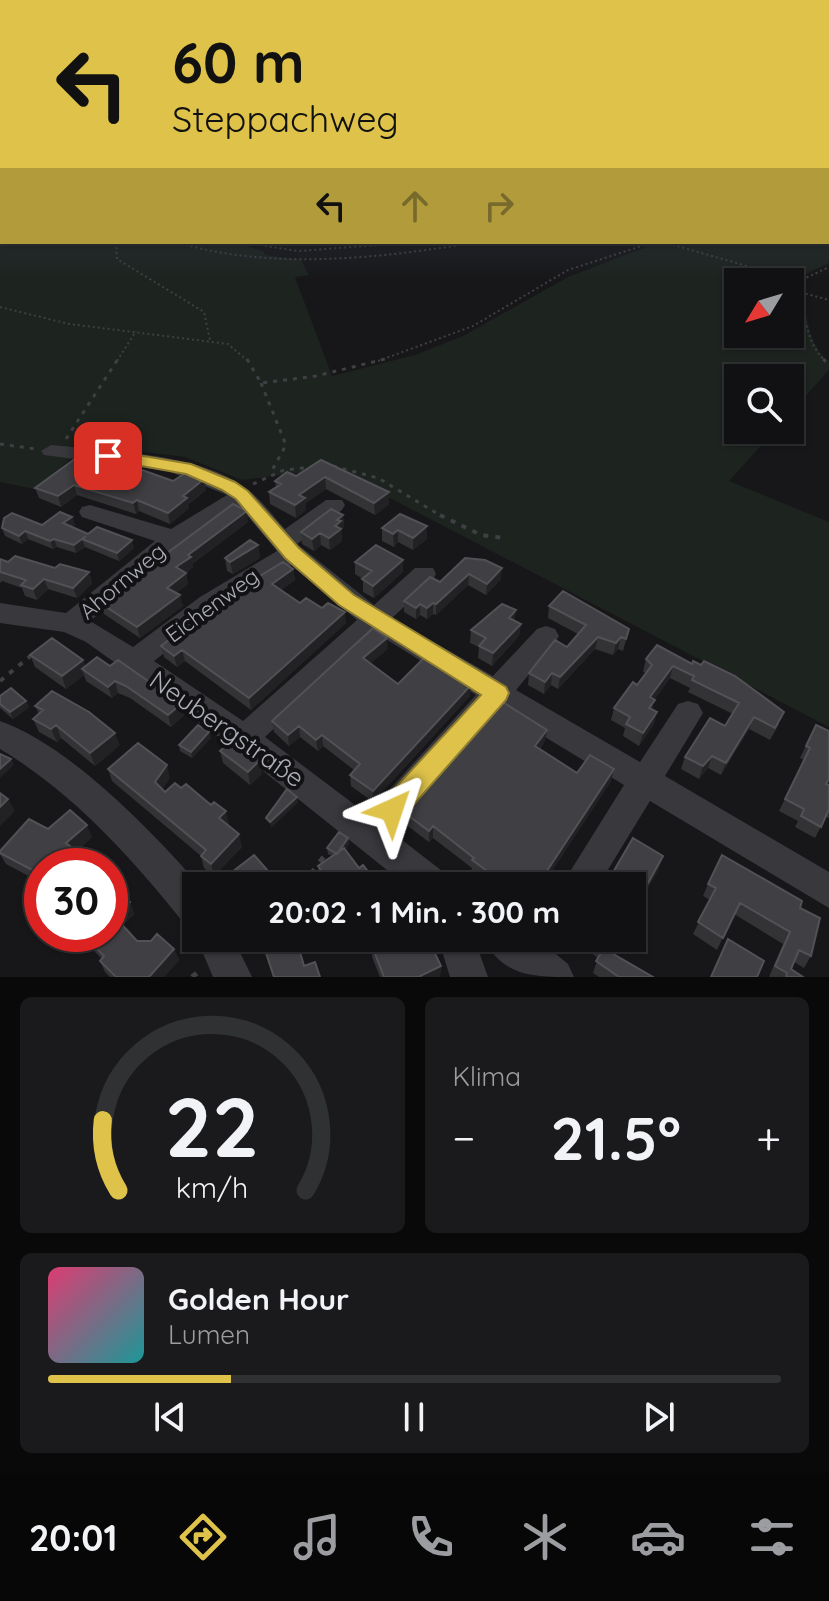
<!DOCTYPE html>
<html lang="de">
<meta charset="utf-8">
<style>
body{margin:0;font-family:Quicksand,sans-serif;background:#1a1a1c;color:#f1f3f6;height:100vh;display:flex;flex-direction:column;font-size:30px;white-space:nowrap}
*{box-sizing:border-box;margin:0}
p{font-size:26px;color:#9c9da0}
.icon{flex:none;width:44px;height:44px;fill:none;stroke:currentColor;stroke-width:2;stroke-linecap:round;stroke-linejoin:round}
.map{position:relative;height:977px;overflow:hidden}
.details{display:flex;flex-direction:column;gap:20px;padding:20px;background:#09090a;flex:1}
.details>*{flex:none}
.hud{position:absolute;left:0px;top:0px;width:830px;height:244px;box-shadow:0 2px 6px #0004,0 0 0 2px #303133;background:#dec24a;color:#111;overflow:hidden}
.needle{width:52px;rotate:232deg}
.fabs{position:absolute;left:724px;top:268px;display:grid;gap:16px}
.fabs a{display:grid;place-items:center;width:80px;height:80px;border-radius:0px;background:#111113;box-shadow:0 2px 6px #0004,0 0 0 2px #303133;font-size:40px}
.speed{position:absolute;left:24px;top:848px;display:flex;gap:16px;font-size:40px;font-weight:700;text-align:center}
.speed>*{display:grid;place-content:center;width:104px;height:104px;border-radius:50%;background:#111113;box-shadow:0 2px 6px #0004,0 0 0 2px #303133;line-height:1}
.speed .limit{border:12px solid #d22;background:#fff;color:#111}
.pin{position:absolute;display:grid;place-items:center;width:68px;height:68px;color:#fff;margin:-34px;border-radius:16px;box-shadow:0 4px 12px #0006}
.me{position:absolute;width:88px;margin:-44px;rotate:42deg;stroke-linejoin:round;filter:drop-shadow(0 0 6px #0008)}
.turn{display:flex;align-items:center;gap:28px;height:168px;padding:0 40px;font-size:36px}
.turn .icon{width:104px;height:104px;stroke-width:2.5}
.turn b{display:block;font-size:56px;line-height:68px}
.lanes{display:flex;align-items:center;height:76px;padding:0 40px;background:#0003;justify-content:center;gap:40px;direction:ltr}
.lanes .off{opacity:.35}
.big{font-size:60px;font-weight:800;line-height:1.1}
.details .widget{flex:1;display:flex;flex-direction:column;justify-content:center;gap:12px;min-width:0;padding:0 28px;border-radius:12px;background:#1a1a1c}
.details .dial{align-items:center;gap:0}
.dial svg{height:208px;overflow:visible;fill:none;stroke:#303133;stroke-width:7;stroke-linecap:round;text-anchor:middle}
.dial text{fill:#f1f3f6;stroke:none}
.song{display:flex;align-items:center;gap:24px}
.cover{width:96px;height:96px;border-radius:12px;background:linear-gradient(135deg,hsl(340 70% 55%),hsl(180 70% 35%))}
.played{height:8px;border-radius:4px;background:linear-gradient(90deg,#dec24a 25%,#303133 25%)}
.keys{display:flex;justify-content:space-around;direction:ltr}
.heat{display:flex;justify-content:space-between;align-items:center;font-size:44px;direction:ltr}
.details .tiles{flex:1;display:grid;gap:20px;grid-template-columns:1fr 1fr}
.widget:last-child{grid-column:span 2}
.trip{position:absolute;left:182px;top:872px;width:464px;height:80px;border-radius:0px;background:#111113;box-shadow:0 2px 6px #0004,0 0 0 2px #303133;font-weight:800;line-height:80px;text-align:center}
.menu{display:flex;height:128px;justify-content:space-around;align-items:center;background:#070708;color:#9c9da0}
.menu .icon{width:56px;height:56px}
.menu .on{color:#dec24a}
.menu b{font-size:36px;color:#f1f3f6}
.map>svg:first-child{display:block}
.green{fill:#1d231f;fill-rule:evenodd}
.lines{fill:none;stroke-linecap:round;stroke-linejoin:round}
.path-far3{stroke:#3f3f44;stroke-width:2;stroke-dasharray:2 3;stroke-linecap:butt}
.path-far2{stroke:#3f3f44;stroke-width:3;stroke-dasharray:4 6;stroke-linecap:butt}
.path-far1{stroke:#3f3f44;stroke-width:4;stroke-dasharray:5 7;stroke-linecap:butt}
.path{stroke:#3f3f44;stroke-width:5;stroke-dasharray:6 9;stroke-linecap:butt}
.minor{fill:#38383d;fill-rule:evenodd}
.wall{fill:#333336}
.shaded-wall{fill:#222224}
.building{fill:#404044;stroke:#515156;stroke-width:2}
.route{fill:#dec24a;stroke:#907e30;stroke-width:2}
.labels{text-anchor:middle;stroke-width:8;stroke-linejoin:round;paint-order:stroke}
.street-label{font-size:22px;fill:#abadb7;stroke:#121214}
.near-street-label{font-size:26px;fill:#abadb7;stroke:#121214}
</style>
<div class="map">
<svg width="829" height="977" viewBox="0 0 829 977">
<rect width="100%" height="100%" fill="#171719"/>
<path class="green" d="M829,148V263L791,281C813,306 801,339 829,361V370L790,413V378H738V430H775L729,481L829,522V727L340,472L321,470L242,480L185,457L87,445L35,489L0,482V170L2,242H231L263,251L265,255L301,260L309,275L295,277L332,376L415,355L463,336L568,277L659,242H828ZM738,282H790V334H738Z"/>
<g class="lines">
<path class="path-far3" d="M116,242L117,259L204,312L210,340
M176,242C272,271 381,258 479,242
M240,242L298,251L420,242
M663,242L754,268L786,282
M790,284C808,308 802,338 825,361
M793,284L829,267
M796,291L829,300
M0,307L69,324L228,344L248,361
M117,361L136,331
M378,361L473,326L568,270L654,242"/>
<path class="path-far2" d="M247,359L261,383L316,376L385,359
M823,359L829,365
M261,383L286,445L270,474
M66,439L118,359
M0,444L36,449
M333,466L378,478L443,517
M253,484L284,470L313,467"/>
<path class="path-far1" d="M440,515L481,535L504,538
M0,681L33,654"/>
<path class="path" d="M302,886L328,851
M192,977L202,969"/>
<path class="minor" d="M51,445C107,451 202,453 247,489C261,499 273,516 285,529L326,500H342L345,505L342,510L297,544L301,547L374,605L415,568H433L436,574L433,580L392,618L493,676L537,629L546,626L555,629L559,636L555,643L516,690L640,762L678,704L688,701L698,704L703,713L665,776L829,872V908L650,801L598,886H561L624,785L499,709L393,833L446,874L451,886H407L233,747L86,642L64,632L0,623V603L66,613L155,541L82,517L79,512L82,507L90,505L171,529L227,495L168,471L44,455L41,451ZM240,507L277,551L200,597L133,647L90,621L181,545ZM291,565L357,620L243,721L154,661L218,611ZM376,633L476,695L367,814L265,737Z
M0,721C69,745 152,831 200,886H196V927L183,922C131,857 72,792 0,749Z
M196,937L233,938L252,977H213Z
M438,938H474L488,977H450Z
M484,938H563L556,954L568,964L574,977C536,977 501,977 484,938Z"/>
</g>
<path class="wall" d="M321,460L389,492V504L375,515L326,489L306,503V510L296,518L270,504L269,492L276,487L275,481L296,476Z
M134,473L173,481L206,490L188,505L189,508L170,524L139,511L136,514L77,495L61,507L39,498L35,488Z
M400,514L427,539L413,550L398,542L394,547L382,541V528Z
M343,515L344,527L341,529L342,541L330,550L321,545L314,551L302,544L301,532Z
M72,517L75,525L72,527L88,534L134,548L119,561L85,547L76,553L57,547L53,549L28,539L22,544L5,536L2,528L42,525Z
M248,522L192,564L193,567L186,573L188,584L176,593L183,606L140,638L104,614L100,603Z
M258,545L260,558L233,574L227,571L225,558Z
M465,558L501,579L486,595L468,585L436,615L433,614L427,619L420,615L416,619L404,612V601L440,582Z
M0,559L8,562L89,572L92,583L77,598L48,589L37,600L25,596L22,588L2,581L0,583Z
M355,562L403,572L374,598L363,592V579L355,574Z
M293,569L295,580L281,590L300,603L346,623L251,710L185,661L177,667L164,657L161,646Z
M549,606L629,629L623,651L618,649L613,655L595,649L558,689L551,685L544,694L528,685L529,673L567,647L578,634L548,618Z
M516,610L514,621L521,624L519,636L492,666L478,658L479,647L470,643L471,630Z
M657,645L779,724L770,740L749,729L721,775L708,768L699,779L681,769L685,757L725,726L733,714L688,692L690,688L670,678L654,700L652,709L657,712L654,724L639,746L623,736L625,728L611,720L614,708L637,685L646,674L643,671L646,659Z
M388,649L370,663L398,684L470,696L373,802L351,786L350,775L354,770L323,746L318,751L300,737L289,746L274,732L272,721Z
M30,655L83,660L85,666L184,715L171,727L130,698L118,693L112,698L86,681L84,675L66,689L35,667Z
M0,696L26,701L29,707L13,719L0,708Z
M35,706L120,745L95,766L61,738L57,742L39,732L33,719L39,714Z
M816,725L826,784L829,785V817L828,818L826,817L815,838L795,827L798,821L779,811L804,760L800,758Z
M211,738L192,758L180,751L179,745Z
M545,741L540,749L577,773L611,781L542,886H491L471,871L472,868L433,838L429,842L405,824V813Z
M220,751L262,774L250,785L223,763Z
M108,769L170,778L162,789L165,792L181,788L211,805L229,824L228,825L242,847L214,876L204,868L201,856L112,781Z
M48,829L92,837L77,851L83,856L88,866H42V890L38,881L6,864L0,854V851Z
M348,838L349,844L345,849L359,868L379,886H325L319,878L318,866L332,856L328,854L327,848Z
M708,884L800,908L811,956L804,968L794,962L791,969L803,977H769L783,944L734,914L717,950L693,934L710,900L703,896Z
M130,902L134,914L123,925L137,941L174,949L179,960L164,977H110L105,972L100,961L102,959L77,934H110Z
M241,938H296L304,966L320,977H273L262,942L250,952L242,942Z
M576,938H620L612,953L653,977H599L593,973L598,958L576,942Z
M372,946L416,950L441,966L440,977H380L372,957Z"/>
<path class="shaded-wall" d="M325,477L326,489L306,503V510L296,518L295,505L299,495Z
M204,479L206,490L188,505L189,508L170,524L168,513L183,496Z
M74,485L77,495L61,507L58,496Z
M389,492V504L375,515L374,503Z
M137,500L139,511L136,514L133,503Z
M247,511L248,522L192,564L193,567L179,578L176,567L188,555Z
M343,515L344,527L341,529L342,541L330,550L329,538L337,520Z
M72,517L75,525L66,531L63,523Z
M427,526V539L413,550V538Z
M398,530V542L394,547L393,534Z
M25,531L28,539L22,544L19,536Z
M320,533L321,545L314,551L312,539Z
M54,539L57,547L53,549L50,541Z
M82,539L85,547L76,553L74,545Z
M132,540L134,548L119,561L117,553Z
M258,545L260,558L233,574L230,562Z
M403,560V572L374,598L373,586Z
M502,568L501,579L486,595L487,584Z
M293,569L295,580L273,596L272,584Z
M89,572L92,583L77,598L73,588Z
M186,573L188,584L169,598L167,588Z
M469,574L468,585L436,615V604Z
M44,579L48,589L37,600L33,589Z
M180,595L183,606L140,638L137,627Z
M433,603V614L427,619V608Z
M420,604V615L416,619V608Z
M516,610L514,623L509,618Z
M345,612L346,623L251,710L249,698Z
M521,624L519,636L492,666L493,653Z
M598,637L595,649L558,689L560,677Z
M621,637L618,649L613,655L616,643Z
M387,638L388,649L364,669L363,658Z
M182,650L185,661L177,667L174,656Z
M83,660L88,672L82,669L84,675L66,689L62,676Z
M673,666L670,678L647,710L650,697Z
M552,673L551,685L544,694L545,682Z
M115,681L118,693L112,698L108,687Z
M471,685L470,696L373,802V791Z
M26,701L29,707L13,719L10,712Z
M181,704L184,715L171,727L168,715Z
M657,712L654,724L639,746L643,733Z
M754,717L749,729L721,775L726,763Z
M56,725L61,738L57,742L51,729Z
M299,726L300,737L289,746L288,735Z
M547,730L545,741L534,757L535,746Z
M209,732L211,738L192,758L191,752Z
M115,733L120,745L95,766L90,753Z
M322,735L323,746L318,751L316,740Z
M712,756L708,768L699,779L703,766Z
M11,759L14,765L0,778V769Z
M259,761L262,774L250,785L248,772Z
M167,765L170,778L159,794L155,782Z
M614,769L611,781L542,886H537Z
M297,797L298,803L271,828L270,822Z
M8,799L15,811L0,826V807Z
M226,811L229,824L222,831L219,818Z
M87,825L92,837L72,855L66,843Z
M433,826V838L429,842V831Z
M239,834L242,847L214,876L211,864Z
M348,838L349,844L337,860V854Z
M83,856L88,866H74Z
M663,856L659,869L632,917V912Z
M276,880L277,886H268Z
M130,902L134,914L120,928L115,917Z
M252,938H261L262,942L250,952L248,941Z
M617,938H620L606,963L610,952Z
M174,949L179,960L164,977H149Z
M441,966L440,977H420V976Z"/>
<path class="building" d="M83,453L134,473L139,469L173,481L187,472L204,479L183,496L187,498L168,513L137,500L133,503L74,485L58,496L35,488Z
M321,460L389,492L374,503L325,477L299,495L305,498L295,505L269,492L281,484L275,481L287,472L296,476Z
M233,504L247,511L188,555L191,557L176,567L186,573L167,588L180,595L137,627L100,603Z
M331,509L343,515L337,520L341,521L335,526L341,529L329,538L320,533L312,539L301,532Z
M60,512L72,517L63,523L88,534L97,527L132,540L117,553L82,539L86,536L74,545L54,539L50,541L25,531L19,536L2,528L4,518L12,513L42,525Z
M400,514L427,526L413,538L398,530L393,534L382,528Z
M250,540L258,545L230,562L225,558Z
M376,545L403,560L373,586L362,579L372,571L355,562Z
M15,556L55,568L60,564L89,572L73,588L44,579L33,589L21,585L26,580L0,572V559L8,562Z
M465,558L485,560L502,568L487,584L469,574L436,604L433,603L427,608L420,604L416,608L404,601L430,577L440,582Z
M283,562L293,569L272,584L300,603L306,598L322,608L328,603L345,612L249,698L182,650L174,656L161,646L217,602Z
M563,591L629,629L626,639L621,637L616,643L598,637L560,677L552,673L545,682L529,673L555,640L567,647L586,625L549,606Z
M502,604L516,610L509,618L521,624L493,653L479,646L486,638L471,630Z
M373,628L387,638L363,658L398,684L424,658L471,685L373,791L350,775L360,764L322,735L316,740L299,726L288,735L272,721Z
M52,638L83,660L62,676L30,655Z
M657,645L692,664L693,661L701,665L704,661L735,676L784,712L775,728L754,717L726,763L712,756L703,766L685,757L710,718L725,726L739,703L692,680L694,676L673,666L650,697L655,700L649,708L657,712L643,733L626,724L630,717L614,708L633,682L637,685L652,665L646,659Z
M97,657L110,666L118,660L181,704L168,715L126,686L115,681L108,687L82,669Z
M11,688L26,701L10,712L0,704V696Z
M52,691L89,712L115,733L90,753L56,725L51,729L33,719L43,710L35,706Z
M501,701L547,730L535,746L577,773L590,755L614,769L537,886H495L493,885L498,879L472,860L474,858L433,826L429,831L405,813Z
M198,725L209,732L191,752L179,745Z
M816,725L829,731V779L826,784L829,785V809L821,827L801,816L804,809L785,799L810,748L806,746Z
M233,740L259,761L248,772L220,751Z
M138,743L167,765L155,782L165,792L175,783L181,788L186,784L211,805L214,802L226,811L219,818L239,834L211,864L201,856L206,850L108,769Z
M0,754L11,759L0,769Z
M287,789L297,797L270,822L266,818Z
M0,793L8,799L0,807Z
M70,810L87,825L66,843L83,856L74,866H42V883L36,878L40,874L0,853V851L29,819L48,829Z
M339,832L348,838L337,854L327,848Z
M633,838L663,856L632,912V886H605Z
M344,848L359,868L363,865L379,886H332L318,866Z
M254,855L276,880L268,886H235L227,876Z
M722,855L802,901L800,908L820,918L811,956L799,950L791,969L803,977H786L787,973L775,966L790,932L740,903L723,938L698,922L716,888L708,884Z
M110,884L130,902L115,917L137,941H151L157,934L174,949L149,977H116L100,961L104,956L82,934H110Z
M261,938H296L304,966L315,962L320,977H274Z
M388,938H411L416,950L430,943L441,966L420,976L421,977H384L372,946Z
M590,938H617L610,952L653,977H619L596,961L604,948L608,951Z
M728,939L764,961L757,977H711Z"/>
<linearGradient id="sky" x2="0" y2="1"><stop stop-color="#0d0d0e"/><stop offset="0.51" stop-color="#363c49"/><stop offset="1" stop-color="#363c49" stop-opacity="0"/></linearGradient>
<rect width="829" height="280" fill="url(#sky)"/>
<path class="route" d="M108,450L191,464L235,482L248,491L299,548L354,595L506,687L509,693L506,700L401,819L392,823L382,819L378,810L382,802L481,695L339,605L285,558L236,499L222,490L186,474L102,459V452Z"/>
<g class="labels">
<g class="street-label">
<text transform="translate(122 581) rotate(-40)" y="8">Ahornweg</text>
<text transform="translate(212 605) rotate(-36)" y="8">Eichenweg</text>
</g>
<g class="near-street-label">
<text transform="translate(227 729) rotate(35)" y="9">Neubergstraße</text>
</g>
</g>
</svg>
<div class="fabs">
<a><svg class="needle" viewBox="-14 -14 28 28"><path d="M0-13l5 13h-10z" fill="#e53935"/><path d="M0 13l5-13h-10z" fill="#9c9da0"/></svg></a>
<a><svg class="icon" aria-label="search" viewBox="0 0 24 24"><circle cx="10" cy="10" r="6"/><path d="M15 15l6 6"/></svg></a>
</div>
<div class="speed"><div class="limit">30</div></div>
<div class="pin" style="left:108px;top:456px;background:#d93025"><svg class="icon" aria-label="arrive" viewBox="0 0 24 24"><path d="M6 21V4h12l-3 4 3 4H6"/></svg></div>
<svg class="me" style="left:392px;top:810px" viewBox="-20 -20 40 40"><path d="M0-17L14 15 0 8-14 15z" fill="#dec24a" stroke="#fff" stroke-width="4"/></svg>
<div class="trip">20:02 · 1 Min. · 300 m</div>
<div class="hud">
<div class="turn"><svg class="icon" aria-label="left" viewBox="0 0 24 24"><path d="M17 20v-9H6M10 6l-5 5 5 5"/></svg><div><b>60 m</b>Steppachweg</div></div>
<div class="lanes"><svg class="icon" aria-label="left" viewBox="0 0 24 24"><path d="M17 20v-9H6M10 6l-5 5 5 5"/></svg><svg class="icon off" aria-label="ahead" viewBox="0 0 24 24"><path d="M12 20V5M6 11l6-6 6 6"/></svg><svg class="icon off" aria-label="right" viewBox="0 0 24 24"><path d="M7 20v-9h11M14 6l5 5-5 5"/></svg></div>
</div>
</div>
<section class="details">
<div class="tiles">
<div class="widget dial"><svg viewBox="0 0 100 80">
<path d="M14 69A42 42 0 1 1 86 69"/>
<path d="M14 69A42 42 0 0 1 8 42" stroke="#dec24a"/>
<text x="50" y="56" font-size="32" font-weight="700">22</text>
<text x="50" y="72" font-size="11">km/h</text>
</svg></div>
<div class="widget"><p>Klima</p>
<div class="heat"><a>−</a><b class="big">21.5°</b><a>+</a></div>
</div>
<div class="widget">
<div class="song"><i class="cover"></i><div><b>Golden Hour</b><p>Lumen</p></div></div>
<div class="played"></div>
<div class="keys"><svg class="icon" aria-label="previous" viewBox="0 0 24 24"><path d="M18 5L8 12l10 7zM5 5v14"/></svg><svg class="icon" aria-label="pause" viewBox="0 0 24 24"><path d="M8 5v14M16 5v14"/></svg><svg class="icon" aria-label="next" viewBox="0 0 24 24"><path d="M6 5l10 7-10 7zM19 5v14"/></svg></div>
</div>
</div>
</section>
<nav class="menu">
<b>20:01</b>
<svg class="icon on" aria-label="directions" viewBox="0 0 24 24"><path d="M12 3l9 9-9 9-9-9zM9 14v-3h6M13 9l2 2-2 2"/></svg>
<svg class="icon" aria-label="music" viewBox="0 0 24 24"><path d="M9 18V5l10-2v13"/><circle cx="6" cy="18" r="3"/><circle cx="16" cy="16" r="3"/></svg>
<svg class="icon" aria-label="phone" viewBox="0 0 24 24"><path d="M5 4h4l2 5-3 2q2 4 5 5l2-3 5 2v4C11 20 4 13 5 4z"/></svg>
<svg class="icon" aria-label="climate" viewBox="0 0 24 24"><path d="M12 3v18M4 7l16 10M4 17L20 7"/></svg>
<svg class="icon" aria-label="car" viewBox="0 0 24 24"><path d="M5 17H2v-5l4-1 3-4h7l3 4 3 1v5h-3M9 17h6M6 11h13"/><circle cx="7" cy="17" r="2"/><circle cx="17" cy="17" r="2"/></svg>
<svg class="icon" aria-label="filters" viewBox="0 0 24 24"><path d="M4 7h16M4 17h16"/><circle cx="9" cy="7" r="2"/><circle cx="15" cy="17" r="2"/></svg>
</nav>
